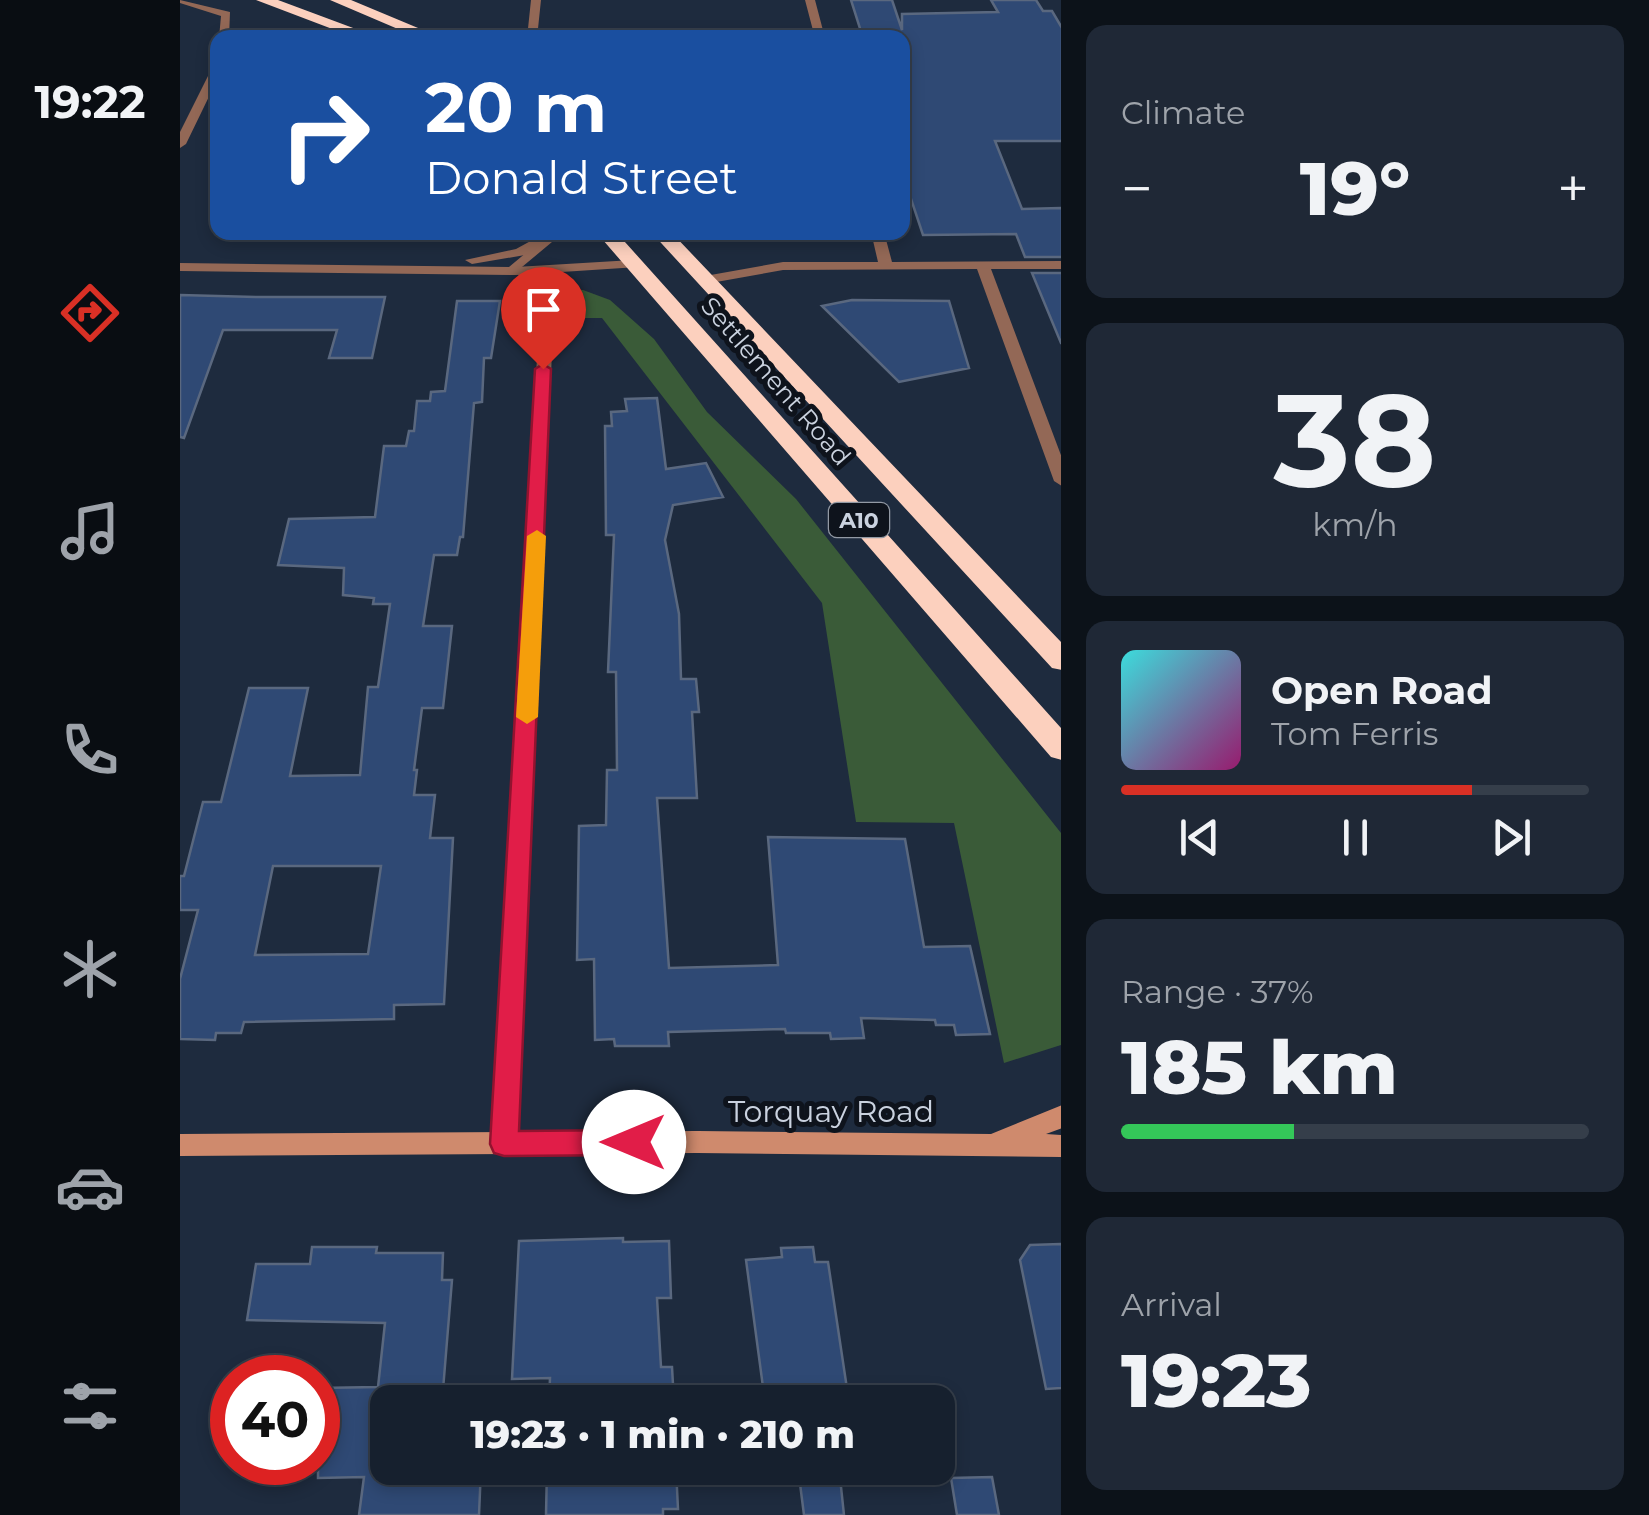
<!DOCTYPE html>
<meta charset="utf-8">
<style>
body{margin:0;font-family:Montserrat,sans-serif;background:#1f2836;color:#f1f3f6;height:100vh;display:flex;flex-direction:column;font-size:38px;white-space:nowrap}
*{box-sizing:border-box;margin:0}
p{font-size:32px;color:#9ea3aa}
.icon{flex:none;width:55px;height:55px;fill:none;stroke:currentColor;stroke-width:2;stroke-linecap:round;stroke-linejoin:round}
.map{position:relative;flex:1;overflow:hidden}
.side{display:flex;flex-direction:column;gap:25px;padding:25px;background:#0c1219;width:588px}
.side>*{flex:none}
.hud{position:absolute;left:30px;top:30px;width:700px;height:210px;border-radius:20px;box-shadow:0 5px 15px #0003,0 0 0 2px #353e4a;background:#1a4fa0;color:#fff;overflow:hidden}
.speed{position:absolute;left:30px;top:1355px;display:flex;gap:20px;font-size:50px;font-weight:700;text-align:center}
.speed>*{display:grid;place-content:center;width:130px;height:130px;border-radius:50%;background:#16202e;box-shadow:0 5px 15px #0003,0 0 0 2px #353e4a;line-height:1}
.speed .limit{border:15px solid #d22;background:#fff;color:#111}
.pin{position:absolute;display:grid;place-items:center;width:85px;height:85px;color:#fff;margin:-102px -42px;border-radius:50% 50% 50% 0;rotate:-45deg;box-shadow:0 0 10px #0007}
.pin .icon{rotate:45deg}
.me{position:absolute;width:110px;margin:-55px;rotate:270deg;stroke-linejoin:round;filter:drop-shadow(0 0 8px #0008)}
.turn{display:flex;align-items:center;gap:35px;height:210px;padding:0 50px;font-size:45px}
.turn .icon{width:130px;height:130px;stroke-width:2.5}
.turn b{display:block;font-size:70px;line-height:85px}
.big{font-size:75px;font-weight:800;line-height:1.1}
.side .card{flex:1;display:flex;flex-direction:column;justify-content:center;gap:15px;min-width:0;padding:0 35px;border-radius:20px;background:#1f2836}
.side .dial{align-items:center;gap:0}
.dial b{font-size:130px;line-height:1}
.song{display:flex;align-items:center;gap:30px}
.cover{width:120px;height:120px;border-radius:15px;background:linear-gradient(135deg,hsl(180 70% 55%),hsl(320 70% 35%))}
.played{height:10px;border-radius:5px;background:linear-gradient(90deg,#d93025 75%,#353e4a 75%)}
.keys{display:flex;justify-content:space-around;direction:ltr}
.heat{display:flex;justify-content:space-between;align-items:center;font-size:55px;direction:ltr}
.charge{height:15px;border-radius:8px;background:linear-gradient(90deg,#34c759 37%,#353e4a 0)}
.trip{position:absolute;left:190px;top:1385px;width:585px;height:100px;border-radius:20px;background:#16202e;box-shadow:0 5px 15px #0003,0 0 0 2px #353e4a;font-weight:800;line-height:100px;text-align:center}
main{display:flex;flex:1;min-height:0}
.dock{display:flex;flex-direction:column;width:180px;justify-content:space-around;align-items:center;background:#090d12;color:#9ea3aa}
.dock .icon{width:70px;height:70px}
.dock .active{color:#d93025}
.dock b{font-size:45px;color:#f1f3f6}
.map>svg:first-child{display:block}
.green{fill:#3a5b38}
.building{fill:#2f4974;stroke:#5a687f;stroke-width:2.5;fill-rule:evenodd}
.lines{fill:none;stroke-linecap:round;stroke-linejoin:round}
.lane{fill:#936856;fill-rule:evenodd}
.street{fill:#936856;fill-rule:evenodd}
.secondary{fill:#cf8a6d;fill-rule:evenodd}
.highway{fill:#fcd0be;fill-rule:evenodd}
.route{fill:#e11d48;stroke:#92132f;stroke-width:2.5}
.slow{fill:#f59e0b}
.labels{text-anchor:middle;stroke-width:10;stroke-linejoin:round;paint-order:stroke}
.shield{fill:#0e131c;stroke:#9299a4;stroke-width:2.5}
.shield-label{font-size:22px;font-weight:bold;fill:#cad2df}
.street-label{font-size:25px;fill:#cad2df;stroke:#0e131c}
.near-street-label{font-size:30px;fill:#cad2df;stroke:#0e131c}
</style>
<main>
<nav class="dock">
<b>19:22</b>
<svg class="icon active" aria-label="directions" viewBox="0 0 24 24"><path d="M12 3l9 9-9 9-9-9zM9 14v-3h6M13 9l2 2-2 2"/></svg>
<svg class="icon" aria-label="music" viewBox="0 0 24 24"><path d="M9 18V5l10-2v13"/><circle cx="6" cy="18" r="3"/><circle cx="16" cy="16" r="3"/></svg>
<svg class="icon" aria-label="phone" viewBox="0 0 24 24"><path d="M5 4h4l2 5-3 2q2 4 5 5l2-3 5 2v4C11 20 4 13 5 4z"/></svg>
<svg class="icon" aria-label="climate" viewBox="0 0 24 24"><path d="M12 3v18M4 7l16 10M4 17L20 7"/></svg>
<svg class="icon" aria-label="car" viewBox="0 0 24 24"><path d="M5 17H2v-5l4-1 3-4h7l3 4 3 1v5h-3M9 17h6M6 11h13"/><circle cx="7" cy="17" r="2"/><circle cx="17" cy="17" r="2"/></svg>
<svg class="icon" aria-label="filters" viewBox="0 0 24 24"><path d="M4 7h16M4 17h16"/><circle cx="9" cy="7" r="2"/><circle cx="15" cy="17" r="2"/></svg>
</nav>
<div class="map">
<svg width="882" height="1515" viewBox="0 0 882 1515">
<rect width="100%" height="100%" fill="#1e2b3e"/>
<path class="green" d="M368,287L403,290L430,300L474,339L527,412L616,499L881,833V1045L824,1063L774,823L676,822L642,603L422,318H382L383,307L373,300Z"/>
<path class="building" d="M671,0H712L722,30V14L818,12L811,0H856L863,11H872L882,28V141H815L842,209L882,208V257H845L836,234L743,235L722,172V38H683Z
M852,273H882V343H881Z
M0,295L76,297H205L192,358H149L157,330H43L4,438L0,437Z
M672,300L769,301L789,368L719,382L642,306Z
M277,301H320L311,358H304L302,402L294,403L283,537H280L277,555H254L243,626H272L263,708H242L234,770H237L234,795H255L250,838H273L264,1004L214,1005V1019L64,1022L61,1033H36L35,1040L0,1039V979L18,910H0V876H4L23,802H41L69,688H128L110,776L180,775L188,687H198L210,604H193L194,598L163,595L164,568L98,565L109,519L195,517L204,446H226L229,431H234L237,401H250L251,392L265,391ZM93,866H201L188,954L75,955Z
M477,398L486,469L526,463L543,497L493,505L485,540L499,614L501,679H516L519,712H512L517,798H477L489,968L598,965L588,837L725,839L744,947L790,946L810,1034L776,1035L774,1025H756L755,1020L681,1018L684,1038L651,1039L650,1033H606L605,1029L488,1032L489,1046H435L434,1039L415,1040L414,959L397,960L399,826L426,825L427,770H437L436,672H428L434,535H426L425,426H432L431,412L447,411L445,399Z
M443,1238V1242L489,1241L491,1298H477L481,1367H492L494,1402H369L370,1378L332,1379L339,1241Z
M882,1244V1388L866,1389L840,1260L850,1245Z
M132,1247H197L196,1253H263L262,1280H272L262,1402H208V1468H301L299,1515H179L184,1477L138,1478V1388L198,1387L205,1323L67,1320L76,1264H130Z
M633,1247L635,1262H648L669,1402H585L566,1260L602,1257L601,1248Z
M367,1468H496L498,1509H483V1515H366Z
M618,1468H659L664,1515H624Z
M812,1477L819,1515H777L771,1478Z"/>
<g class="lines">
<path class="lane" d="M371,232H384L342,267L361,282L373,307L367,311L361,307L352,287L329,267Z"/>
<path class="street" d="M0,0L50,12L49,38H39L41,16L0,3Z
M351,0H361L357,38H347Z
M625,0H635L645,38H635Z
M38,63V78L6,144L0,148V132L33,66Z
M367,232H384L345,255L292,264L285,260L336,249Z
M691,232H704L712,262L882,261V269H811L882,458V486L874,481L797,269L603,270L525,284L518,280L525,276L603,262H698Z
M453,260L458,261V267L336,275L0,271V263L336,267Z
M367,303L374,307L337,1144L333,1152L324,1155L315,1152L311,1144L360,307Z"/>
<path class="secondary" d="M882,1105V1128L866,1134L882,1135V1157L518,1153L0,1156V1134L518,1131L811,1134Z"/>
<path class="highway" d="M76,0H98L200,38H176Z
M150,0H171L262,38H239Z
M416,232H436L882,729V760L871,757Z
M471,232H491L882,643V670L872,668Z"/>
</g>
<path class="route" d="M363,364L371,369L339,1131L454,1130L464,1133L469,1142L464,1152L454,1155L324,1156L314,1153L310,1144L355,369Z"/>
<path class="slow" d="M357,530L366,536L358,717L347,724L336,717L347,536Z"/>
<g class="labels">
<rect class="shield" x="649" y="503" width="60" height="34" rx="8"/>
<g class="shield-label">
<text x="679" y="528">A10</text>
</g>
<g class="street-label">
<text transform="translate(596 381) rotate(49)" y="9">Settlement Road</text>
</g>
<g class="near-street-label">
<text x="651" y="1122">Torquay Road</text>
</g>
</g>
</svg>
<div class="speed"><div class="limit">40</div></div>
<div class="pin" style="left:363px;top:369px;background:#d93025"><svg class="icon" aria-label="arrive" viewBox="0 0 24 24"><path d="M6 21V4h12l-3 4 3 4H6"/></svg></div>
<svg class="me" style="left:454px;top:1142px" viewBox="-20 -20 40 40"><circle r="19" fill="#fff"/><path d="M0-13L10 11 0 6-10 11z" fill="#e11d48"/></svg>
<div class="trip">19:23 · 1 min · 210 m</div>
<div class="hud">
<div class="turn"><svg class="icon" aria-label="right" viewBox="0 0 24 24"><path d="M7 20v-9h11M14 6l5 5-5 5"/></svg><div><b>20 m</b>Donald Street</div></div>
</div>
</div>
<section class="side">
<div class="card"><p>Climate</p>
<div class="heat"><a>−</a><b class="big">19°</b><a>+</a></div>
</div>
<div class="card dial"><b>38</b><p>km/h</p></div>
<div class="card">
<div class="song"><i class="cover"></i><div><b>Open Road</b><p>Tom Ferris</p></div></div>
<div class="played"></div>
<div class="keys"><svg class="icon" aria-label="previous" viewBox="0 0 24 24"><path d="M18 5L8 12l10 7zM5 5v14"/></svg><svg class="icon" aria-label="pause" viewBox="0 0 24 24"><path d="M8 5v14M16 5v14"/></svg><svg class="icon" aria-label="next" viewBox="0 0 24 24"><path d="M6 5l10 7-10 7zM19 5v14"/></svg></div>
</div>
<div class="card"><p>Range · 37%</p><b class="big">185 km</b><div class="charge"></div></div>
<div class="card"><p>Arrival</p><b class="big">19:23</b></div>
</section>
</main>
